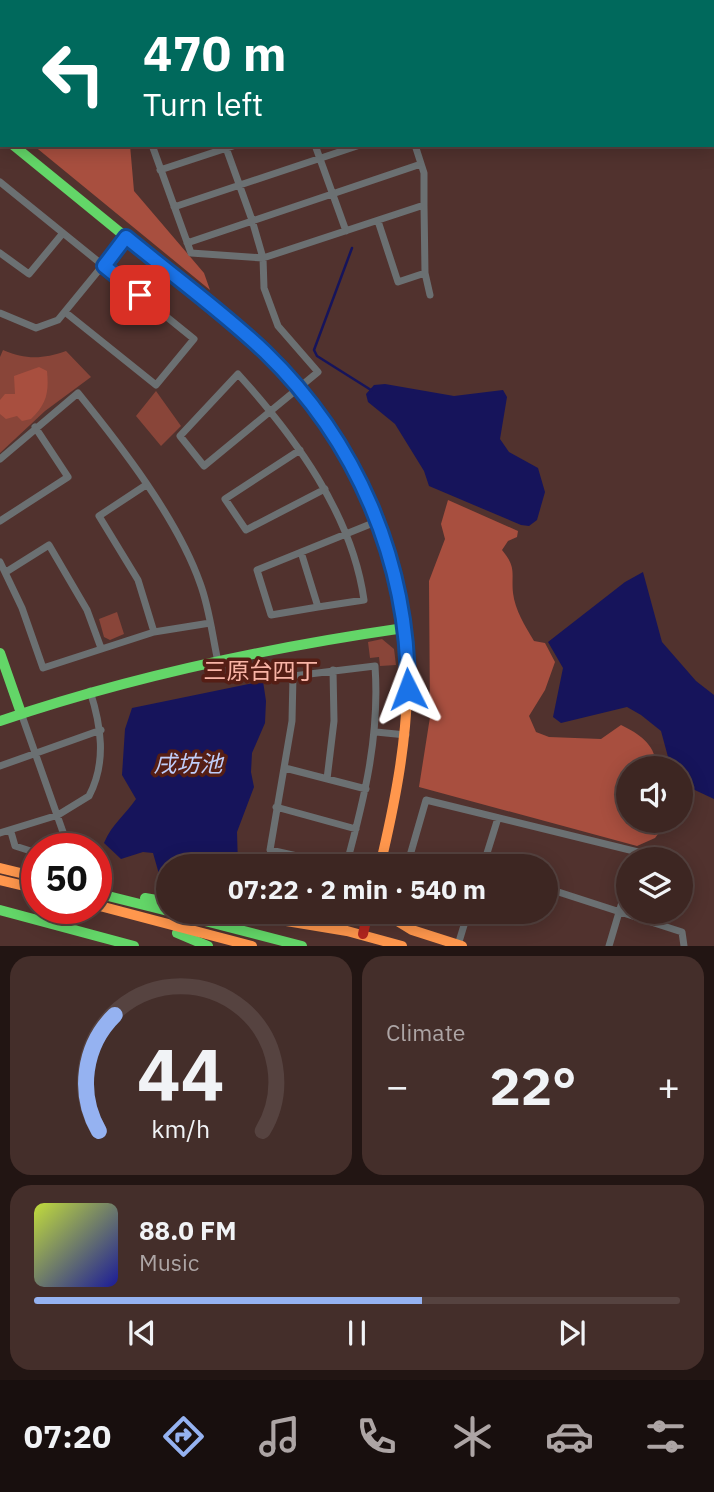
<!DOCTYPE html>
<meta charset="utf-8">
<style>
body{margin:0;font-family:"IBM Plex Sans","Noto Sans JP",sans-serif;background:#442e2a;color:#f1f3f6;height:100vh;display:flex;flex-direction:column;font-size:26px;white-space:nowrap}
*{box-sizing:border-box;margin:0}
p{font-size:23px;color:#ada5a5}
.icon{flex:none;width:38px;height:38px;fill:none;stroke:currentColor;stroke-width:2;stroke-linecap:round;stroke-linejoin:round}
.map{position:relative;height:946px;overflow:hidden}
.details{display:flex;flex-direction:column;gap:10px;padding:10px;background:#221513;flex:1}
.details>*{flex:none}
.banner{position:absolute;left:0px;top:0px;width:714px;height:147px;box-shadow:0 4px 18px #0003,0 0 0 2px #564340;background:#00695c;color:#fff;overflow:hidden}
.tools{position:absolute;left:616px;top:756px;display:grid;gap:14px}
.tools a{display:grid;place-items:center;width:77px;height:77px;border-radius:50%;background:#3d2622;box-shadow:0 4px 18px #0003,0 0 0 2px #564340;font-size:35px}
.speed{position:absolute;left:21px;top:833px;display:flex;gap:14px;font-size:35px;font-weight:700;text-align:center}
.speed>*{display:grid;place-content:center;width:91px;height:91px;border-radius:50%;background:#3d2622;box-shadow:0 4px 18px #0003,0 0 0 2px #564340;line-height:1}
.speed .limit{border:10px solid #d22;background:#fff;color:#111}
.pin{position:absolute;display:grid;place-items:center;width:60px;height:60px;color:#fff;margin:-30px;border-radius:14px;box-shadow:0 4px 10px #0006}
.me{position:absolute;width:77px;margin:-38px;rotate:357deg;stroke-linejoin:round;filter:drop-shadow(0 0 5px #0008)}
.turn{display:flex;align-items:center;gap:24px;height:147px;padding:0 28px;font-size:32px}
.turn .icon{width:91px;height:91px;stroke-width:2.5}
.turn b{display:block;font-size:49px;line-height:60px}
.big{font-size:52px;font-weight:700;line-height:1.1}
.details .card{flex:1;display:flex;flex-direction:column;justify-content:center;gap:10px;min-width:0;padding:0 24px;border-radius:21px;background:#442e2a}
.details .dial{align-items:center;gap:0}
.dial svg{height:182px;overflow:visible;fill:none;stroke:#564340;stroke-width:7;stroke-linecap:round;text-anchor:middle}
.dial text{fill:#f1f3f6;stroke:none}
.song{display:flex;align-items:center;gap:21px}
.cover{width:84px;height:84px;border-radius:10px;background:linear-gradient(135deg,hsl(70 70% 55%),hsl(240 70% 35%))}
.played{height:7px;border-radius:4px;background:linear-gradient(90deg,#95b2f1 60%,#564340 60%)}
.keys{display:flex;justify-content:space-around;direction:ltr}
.heat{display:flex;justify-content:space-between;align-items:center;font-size:38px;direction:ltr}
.details .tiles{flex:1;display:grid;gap:10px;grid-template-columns:1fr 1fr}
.card:last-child{grid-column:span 2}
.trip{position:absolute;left:156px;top:854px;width:402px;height:70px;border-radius:35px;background:#3d2622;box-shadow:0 4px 18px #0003,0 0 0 2px #564340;font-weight:700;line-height:70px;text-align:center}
.dock{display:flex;height:112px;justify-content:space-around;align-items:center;background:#180f0e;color:#ada5a5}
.dock .icon{width:49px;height:49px}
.dock .current{color:#95b2f1}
.dock b{font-size:32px;color:#f1f3f6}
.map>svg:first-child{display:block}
.green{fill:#894539}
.forest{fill:#a84f3f}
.water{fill:#16145b}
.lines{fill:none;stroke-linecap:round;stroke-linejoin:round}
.stream{stroke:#16145b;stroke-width:2.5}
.street{stroke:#6b7072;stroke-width:7}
.fast{stroke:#63d668;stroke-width:10}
.slow{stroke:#ff974d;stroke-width:10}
.jam{stroke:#b3261e;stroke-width:10}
.route-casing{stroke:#114b97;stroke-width:18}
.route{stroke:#1a73e8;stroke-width:12}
.labels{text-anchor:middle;stroke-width:7;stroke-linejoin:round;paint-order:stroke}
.neighbourhood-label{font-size:23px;fill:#f9b4a6;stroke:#551e15}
.water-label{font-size:23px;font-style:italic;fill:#bfcdfa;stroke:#551e15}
</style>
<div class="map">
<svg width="714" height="946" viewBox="0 0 714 946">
<rect width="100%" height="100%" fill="#51322e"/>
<path class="green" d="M3,350C26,360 43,359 66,351L91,377L45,411L0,453V357Z
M156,391L181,426L161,446L136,416Z
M117,612L124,634L110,640L104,637L99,619Z
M382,639L394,649L396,665L380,666L379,657L370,658L368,642Z"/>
<path class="forest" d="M33,145H130L134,191L204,273L210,290Z
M39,367L47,371C49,392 47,404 31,419L22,421L17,416L6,419L0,414V400L5,394H15L14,376Z
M448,500L518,531L517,537L508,541L502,550C517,568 511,573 513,593C515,610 525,626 534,641L545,643L555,662L545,690L529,716L536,732L549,737L601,739L621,725C641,735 655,744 657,768H628V821H668L655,838L637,846L419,787L430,717L429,581L445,539L441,524Z"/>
<path class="water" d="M385,384L454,396L503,390L507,397L500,439L509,452L538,468L545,492L537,520L529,526L521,525L429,486L424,471L395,424L368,402L366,394L374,385Z
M643,572L662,642L696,681L714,695V799L682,784L681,768H671L661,731L641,715L627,707L561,723L553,717L563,668L548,642L625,582Z
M263,681L266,701L265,723L252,753L251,772L254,787L237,832L238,866H168V878L159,874L153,853L143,852L121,859L104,843C112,824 125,815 136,799L122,775L125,729L132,708Z"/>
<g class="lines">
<path class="stream" d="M352,248L314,350L317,356L371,390"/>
<path class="street" d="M654,0V2
M714,7V12
M712,113H714
M152,145L191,253L263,258L424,205V173L415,145
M225,145L252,220L263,258L264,288L278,326L318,372L204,466L180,436L238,374C295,437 352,514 364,600L318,607L301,552
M315,145L346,231
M160,170L236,145
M0,182L194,339L156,385L65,312
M424,205L425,273L430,295
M174,207L360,145
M378,221L398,282L425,273
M187,243L421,164
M0,253L29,274L63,233
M0,313L36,328L58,320L126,237
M300,450L225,499L246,530L325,489
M0,459L78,393C121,446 177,518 200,583C209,607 212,633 217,657
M146,485L99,516L138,580L154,632
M0,521L68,477L35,427
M0,562L22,608L43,668L154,632L210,623
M6,572L49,545L87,610L101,648
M318,607L271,615L257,570L378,521
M21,713L69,849
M376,732L406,735
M0,766L101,730
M285,768L366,789
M327,779L334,721L333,670
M276,807L356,829
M11,832L15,846L37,853
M0,833L58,815L89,796C107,762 101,725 90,691
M342,866L270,850L292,721L293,676L375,666C380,736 364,800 346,866
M407,866L426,800L638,852L635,859
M483,866L498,818
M546,888L682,932L684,946
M458,945L468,912
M609,946L628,882"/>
<path class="fast" d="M0,134L2,136
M13,145C60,183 107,222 154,260C244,333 334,407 378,518
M0,653L21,713
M0,721C132,676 266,648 404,628
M96,893L168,911
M145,898L168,902
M0,910L134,946
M170,912L302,946
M177,933L208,946"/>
<path class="slow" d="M378,518C424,639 409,744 380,866
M0,868L37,877
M0,880L37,889
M96,905L252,946
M231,912L347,931L402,946
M396,912L399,922L412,930L462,946"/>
<path class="jam" d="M363,934L368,912"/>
</g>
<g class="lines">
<g class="route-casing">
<path id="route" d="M140,295L104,266L126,237C172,275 222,311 265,352C357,441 408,561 408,689"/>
</g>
<use href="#route" class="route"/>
</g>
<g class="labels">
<g class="neighbourhood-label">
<text x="261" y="679">三原台四丁</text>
</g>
<g class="water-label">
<text x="188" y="772">戌坊池</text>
</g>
</g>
</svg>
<div class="tools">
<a><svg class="icon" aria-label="sound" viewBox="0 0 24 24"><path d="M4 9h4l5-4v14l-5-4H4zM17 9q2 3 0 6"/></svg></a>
<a><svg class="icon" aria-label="layers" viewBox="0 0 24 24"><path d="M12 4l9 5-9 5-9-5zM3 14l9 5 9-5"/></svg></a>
</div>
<div class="speed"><div class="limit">50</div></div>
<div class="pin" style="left:140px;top:295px;background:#d93025"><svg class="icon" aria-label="arrive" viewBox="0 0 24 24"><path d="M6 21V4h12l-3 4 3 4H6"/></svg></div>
<svg class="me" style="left:408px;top:689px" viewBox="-20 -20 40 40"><path d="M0-17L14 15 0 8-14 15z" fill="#1a73e8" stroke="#fff" stroke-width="4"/></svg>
<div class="trip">07:22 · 2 min · 540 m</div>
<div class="banner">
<div class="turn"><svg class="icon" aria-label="left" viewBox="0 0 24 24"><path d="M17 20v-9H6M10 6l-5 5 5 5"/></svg><div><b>470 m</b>Turn left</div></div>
</div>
</div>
<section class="details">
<div class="tiles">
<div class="card dial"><svg viewBox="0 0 100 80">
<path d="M14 69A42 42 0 1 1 86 69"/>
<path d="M14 69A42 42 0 0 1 21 18" stroke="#95b2f1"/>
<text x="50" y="56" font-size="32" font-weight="700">44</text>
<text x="50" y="72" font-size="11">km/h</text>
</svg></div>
<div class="card"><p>Climate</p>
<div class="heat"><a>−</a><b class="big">22°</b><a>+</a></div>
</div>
<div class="card">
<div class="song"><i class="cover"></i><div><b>88.0 FM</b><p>Music</p></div></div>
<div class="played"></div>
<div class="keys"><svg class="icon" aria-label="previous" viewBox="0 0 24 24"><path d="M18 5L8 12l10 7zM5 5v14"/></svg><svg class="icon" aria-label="pause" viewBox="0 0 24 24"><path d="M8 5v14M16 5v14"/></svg><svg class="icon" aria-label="next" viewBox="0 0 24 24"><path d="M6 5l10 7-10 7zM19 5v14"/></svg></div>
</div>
</div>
</section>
<nav class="dock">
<b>07:20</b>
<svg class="icon current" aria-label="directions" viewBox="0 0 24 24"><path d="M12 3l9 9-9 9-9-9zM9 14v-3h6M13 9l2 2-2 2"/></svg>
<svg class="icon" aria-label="music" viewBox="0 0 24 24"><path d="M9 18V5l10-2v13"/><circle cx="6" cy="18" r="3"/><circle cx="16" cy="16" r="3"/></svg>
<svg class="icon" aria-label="phone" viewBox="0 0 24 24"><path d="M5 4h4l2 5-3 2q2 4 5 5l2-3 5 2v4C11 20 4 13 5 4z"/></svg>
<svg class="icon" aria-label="climate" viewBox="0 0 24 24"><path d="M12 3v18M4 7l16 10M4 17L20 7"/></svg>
<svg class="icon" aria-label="car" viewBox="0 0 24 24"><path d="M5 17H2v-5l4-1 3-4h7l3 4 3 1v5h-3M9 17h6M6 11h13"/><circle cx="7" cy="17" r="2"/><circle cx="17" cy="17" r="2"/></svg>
<svg class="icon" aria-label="filters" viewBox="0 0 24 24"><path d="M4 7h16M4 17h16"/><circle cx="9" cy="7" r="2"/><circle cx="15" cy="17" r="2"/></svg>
</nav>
